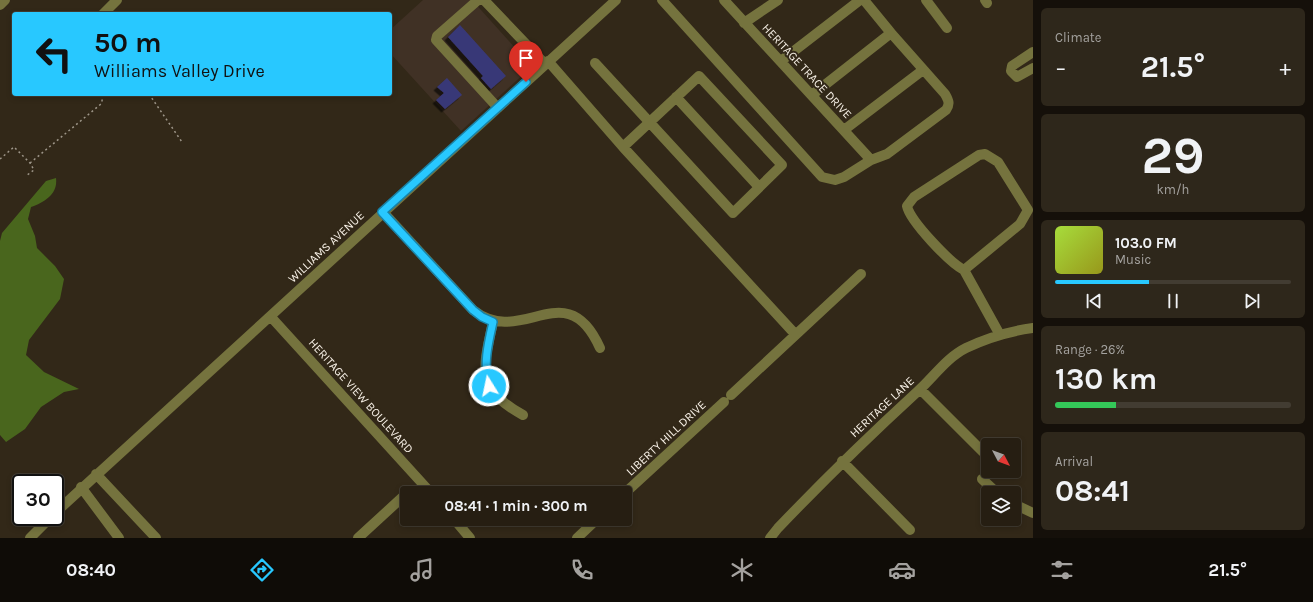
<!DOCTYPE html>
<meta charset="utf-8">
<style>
body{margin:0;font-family:Karla,sans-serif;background:#2e271b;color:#f1f3f6;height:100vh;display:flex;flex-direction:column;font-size:15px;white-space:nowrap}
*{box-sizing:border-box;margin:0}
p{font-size:13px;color:#a4a29f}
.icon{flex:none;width:22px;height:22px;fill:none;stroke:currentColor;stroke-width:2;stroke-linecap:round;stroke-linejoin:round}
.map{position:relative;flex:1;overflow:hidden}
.drawer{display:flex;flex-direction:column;gap:8px;padding:8px;background:#15100a;width:280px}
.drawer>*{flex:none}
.top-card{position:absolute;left:12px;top:12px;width:380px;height:84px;border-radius:4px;box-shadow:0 2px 6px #0003,0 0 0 1px #423c32;background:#28c8ff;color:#111;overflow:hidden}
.needle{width:26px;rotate:131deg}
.controls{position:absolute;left:981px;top:438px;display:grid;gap:8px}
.controls a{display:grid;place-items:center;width:40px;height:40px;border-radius:4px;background:#261e12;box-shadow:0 2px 6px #0003,0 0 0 1px #423c32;font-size:20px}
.speed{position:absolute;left:12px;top:474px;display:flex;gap:8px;font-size:20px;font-weight:700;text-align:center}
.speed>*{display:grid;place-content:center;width:52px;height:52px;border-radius:50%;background:#261e12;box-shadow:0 2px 6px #0003,0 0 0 1px #423c32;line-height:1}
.speed .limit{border:2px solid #111;border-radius:6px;background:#fff;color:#111}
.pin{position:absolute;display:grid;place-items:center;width:34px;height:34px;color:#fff;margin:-41px -17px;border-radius:50% 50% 50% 0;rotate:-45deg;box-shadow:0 0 4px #0007}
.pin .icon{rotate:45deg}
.me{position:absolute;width:44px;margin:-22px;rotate:350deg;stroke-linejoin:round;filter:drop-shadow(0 0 3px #0008)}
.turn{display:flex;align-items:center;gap:14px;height:84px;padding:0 16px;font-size:18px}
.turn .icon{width:52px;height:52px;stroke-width:2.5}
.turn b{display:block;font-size:28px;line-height:34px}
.big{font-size:30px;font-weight:700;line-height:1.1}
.drawer .tile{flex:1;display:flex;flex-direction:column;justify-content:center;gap:6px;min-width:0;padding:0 14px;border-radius:6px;background:#2e271b}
.drawer .dial{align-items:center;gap:0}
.dial b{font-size:52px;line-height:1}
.song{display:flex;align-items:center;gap:12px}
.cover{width:48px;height:48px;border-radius:6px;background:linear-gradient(135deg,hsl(80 70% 55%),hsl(60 70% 35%))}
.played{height:4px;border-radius:2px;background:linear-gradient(90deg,#28c8ff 40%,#423c32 40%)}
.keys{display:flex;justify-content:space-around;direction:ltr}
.heat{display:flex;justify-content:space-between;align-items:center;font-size:22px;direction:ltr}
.charge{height:6px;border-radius:3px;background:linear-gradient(90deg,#34c759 26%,#423c32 0)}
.trip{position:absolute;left:400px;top:486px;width:232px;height:40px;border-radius:4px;background:#261e12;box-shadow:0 2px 6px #0003,0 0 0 1px #423c32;font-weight:700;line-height:40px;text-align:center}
.tab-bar{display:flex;height:64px;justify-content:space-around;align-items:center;background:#0f0c07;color:#a4a29f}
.tab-bar .icon{width:28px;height:28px}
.tab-bar .on{color:#28c8ff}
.tab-bar b{font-size:18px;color:#f1f3f6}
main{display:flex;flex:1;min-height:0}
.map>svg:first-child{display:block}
.commercial{fill:#403125}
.forest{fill:#49661d}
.building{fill:#393877;filter:url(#shadow)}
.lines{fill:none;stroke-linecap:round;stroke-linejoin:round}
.path{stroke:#9e9689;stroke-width:1.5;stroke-dasharray:2 3;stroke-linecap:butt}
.minor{stroke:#75733e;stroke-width:10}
.route-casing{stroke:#1a82a6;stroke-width:10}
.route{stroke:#28c8ff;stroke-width:7}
.labels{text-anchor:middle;stroke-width:4;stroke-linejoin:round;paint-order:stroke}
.street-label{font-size:12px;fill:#f8f1e7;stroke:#322818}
</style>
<main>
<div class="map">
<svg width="1033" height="538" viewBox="0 0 1033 538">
<defs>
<filter id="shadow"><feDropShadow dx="-3.5" dy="3.5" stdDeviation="0" flood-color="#0009"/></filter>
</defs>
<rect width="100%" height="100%" fill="#322818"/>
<path class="commercial" d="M423,0H472L527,61L526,72L461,131L390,53V30Z"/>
<path class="forest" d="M56,178C58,194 45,202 31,207L28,219L35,236L37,248L55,266L64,279L60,299L29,340L26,355L44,372L79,389L64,392L41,407L25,429L6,442L0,435V241L2,233L46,181Z"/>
<path class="building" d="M460,25L506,76L491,89L481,78L483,76L448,37Z
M447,78L462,95L445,109L436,100L444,93L437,87Z"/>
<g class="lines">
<path class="path" d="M149,94L182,142
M0,159L14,147L30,163L34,170L26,176
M30,163L101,104L104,94"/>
<path class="minor" d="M478,0L437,36L436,40L498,108
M484,0L545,64
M662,0L822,177L835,180L844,177L871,160L887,154L946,110C950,104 949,101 945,94L891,33L864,0
M724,0L871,160
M926,0L947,28
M985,0L987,3
M0,5L5,0
M103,14L117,0
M744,23L778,0
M1033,52L1012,66L1011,71L1017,77L1033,68
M548,61L623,147L795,334
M781,61L860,0
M595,63L733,213L782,165L699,76L623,147
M812,95L891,33
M676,97L759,187
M844,130L923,70
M383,212L473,310C522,349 566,272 600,348
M964,270L1020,224L1028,210L998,162L985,154L979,155L914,197L907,206C910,221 950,263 964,270L1000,335
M271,317L431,493
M493,322C483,368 475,389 523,415
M920,389L983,452
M731,395L861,274
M842,461L910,530
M96,474L156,538
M982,479L997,493
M81,487L119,538
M625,493L724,402
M1014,504L1033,513
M55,513L616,0
M454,519L470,538
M30,538L51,517
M358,538L407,493
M577,538L597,519
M770,538L778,528C823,481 869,436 917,392C933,378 946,358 966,348C987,338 1011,331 1033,328"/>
</g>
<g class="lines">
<g class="route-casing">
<path id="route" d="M489,386C483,364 488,344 493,322L482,317L473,310L382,212L526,82"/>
</g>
<use href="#route" class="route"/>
</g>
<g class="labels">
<g class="street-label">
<text transform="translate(807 71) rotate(47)" y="4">HERITAGE TRACE DRIVE</text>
<text transform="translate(326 247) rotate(-43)" y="4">WILLIAMS AVENUE</text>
<text transform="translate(361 396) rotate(48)" y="4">HERITAGE VIEW BOULEVARD</text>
<text transform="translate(882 407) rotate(-43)" y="4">HERITAGE LANE</text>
<text transform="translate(666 438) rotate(-43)" y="4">LIBERTY HILL DRIVE</text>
</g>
</g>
</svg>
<div class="controls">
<a><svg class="needle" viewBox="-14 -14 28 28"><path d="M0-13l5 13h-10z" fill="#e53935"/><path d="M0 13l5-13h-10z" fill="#a4a29f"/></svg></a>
<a><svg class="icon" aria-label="layers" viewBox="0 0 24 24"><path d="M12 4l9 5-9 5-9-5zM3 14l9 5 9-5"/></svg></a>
</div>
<div class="speed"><div class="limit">30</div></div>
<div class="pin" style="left:526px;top:82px;background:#d93025"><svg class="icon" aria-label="arrive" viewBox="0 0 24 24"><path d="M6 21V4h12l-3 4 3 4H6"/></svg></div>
<svg class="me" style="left:489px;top:386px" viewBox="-20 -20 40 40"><circle r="17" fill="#28c8ff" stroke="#fff" stroke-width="3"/><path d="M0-11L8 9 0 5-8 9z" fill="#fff"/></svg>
<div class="trip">08:41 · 1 min · 300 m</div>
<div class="top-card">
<div class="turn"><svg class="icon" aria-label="left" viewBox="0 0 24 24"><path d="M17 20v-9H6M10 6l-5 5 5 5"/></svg><div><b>50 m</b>Williams Valley Drive</div></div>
</div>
</div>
<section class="drawer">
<div class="tile"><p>Climate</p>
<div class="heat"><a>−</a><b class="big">21.5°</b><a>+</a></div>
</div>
<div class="tile dial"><b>29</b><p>km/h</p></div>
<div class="tile">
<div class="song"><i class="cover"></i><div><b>103.0 FM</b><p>Music</p></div></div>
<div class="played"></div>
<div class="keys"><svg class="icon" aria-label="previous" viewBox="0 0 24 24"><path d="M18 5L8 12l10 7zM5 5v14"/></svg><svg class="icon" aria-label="pause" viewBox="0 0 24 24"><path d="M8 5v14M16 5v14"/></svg><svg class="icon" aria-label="next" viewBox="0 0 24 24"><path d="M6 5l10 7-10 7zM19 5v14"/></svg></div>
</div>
<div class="tile"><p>Range · 26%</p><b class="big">130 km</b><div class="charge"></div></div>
<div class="tile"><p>Arrival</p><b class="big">08:41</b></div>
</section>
</main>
<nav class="tab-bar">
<b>08:40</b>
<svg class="icon on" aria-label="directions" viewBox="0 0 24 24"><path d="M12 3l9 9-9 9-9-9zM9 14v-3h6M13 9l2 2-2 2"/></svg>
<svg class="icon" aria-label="music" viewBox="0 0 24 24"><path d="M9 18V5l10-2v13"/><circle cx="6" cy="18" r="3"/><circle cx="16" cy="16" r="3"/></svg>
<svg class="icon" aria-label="phone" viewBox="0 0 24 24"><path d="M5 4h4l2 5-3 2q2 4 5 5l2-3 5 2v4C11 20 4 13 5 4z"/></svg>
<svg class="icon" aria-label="climate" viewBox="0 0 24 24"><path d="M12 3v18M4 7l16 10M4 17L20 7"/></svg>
<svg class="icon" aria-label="car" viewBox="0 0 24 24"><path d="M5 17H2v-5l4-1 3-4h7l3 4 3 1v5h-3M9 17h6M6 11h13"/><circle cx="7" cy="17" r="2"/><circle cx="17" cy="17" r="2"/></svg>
<svg class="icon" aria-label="filters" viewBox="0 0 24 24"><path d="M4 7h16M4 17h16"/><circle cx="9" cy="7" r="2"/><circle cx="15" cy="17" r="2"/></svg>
<b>21.5°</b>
</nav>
